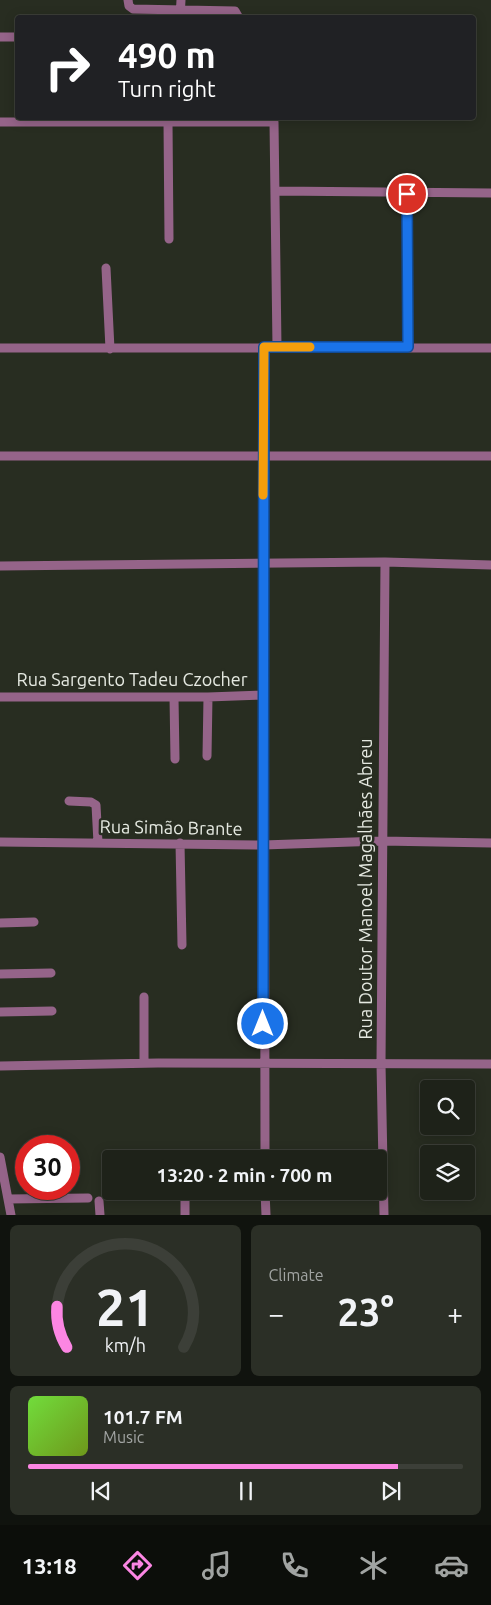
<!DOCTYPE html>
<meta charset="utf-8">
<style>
body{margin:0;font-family:Ubuntu,sans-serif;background:#2b2f26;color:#f1f3f6;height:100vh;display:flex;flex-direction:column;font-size:19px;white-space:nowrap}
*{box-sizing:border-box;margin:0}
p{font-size:16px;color:#a1a4a2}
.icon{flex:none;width:28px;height:28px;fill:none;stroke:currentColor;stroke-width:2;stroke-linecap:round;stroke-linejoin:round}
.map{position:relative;height:1215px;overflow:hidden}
.panel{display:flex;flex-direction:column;gap:10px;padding:10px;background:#10130e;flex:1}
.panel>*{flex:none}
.guide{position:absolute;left:15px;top:15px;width:461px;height:105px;border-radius:5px;box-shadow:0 2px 12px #0003,0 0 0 1px #3c3f38;background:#202124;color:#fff;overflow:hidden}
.fabs{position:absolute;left:420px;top:1080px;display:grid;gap:10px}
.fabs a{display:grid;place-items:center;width:55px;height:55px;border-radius:5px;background:#1e2219;box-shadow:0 2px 12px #0003,0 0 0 1px #3c3f38;font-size:25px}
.speed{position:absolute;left:15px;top:1135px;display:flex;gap:10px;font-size:25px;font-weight:700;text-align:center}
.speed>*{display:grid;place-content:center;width:65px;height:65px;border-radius:50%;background:#1e2219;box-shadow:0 2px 12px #0003,0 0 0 1px #3c3f38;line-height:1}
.speed .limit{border:8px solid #d22;background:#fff;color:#111}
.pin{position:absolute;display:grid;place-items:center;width:42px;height:42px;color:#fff;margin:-21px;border:2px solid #fff;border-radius:50%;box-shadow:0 1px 5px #0007}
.me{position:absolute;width:55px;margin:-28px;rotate:0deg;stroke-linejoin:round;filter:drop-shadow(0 0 4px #0008)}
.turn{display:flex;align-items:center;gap:18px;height:105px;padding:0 20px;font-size:22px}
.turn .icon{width:65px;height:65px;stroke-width:2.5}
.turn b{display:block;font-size:35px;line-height:42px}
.big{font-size:38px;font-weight:700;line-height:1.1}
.panel .widget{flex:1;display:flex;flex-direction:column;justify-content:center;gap:8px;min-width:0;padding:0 18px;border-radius:8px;background:#2b2f26}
.panel .dial{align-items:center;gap:0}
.dial svg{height:130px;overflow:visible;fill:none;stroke:#3c3f38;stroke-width:7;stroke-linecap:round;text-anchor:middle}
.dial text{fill:#f1f3f6;stroke:none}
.song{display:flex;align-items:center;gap:15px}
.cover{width:60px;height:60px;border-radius:8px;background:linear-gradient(135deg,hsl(100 70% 55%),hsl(80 70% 35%))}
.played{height:5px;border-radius:2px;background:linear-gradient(90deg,#fc86e3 85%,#3c3f38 85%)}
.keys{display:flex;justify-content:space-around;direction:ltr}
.heat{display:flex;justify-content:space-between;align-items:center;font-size:28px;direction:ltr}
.panel .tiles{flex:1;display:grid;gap:10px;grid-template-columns:1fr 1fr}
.widget:last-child{grid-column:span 2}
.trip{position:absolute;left:102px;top:1150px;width:285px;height:50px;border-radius:5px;background:#1e2219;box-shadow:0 2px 12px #0003,0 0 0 1px #3c3f38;font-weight:700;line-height:50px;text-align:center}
.tabs{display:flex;height:80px;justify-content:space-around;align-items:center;background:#0c0e0a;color:#a1a4a2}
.tabs .icon{width:35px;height:35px}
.tabs .current{color:#fc86e3}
.tabs b{font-size:22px;color:#f1f3f6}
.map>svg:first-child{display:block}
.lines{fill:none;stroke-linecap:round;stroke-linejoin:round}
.minor{stroke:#956489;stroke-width:9}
.route-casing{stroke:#114b97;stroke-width:12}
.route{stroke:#1a73e8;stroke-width:9}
.slow{stroke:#f59e0b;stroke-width:9}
.labels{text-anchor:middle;stroke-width:5;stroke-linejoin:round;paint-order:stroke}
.street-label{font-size:18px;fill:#e5e9e1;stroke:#282d21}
</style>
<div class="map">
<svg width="491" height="1215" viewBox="0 0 491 1215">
<rect width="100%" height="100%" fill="#282d21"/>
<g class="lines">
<path class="minor" d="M128,0L129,6L133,9L235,11L239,18
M180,18L181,0
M0,37H18
M0,122H274L277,347
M168,122L169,239
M276,191L491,193
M407,194L408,347
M106,268L110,349
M264,347L265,1159
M0,348H491
M0,456H491
M0,566L385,562L491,565
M0,697H208L264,695
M174,697L175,759
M207,756L208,697
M69,801L91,802L96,805L98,843
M0,842L263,845L382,841L491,843
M180,843L182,945
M0,923L34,922
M0,974L51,973
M144,997V1063
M0,1012L52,1011
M0,1066L158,1063L491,1064
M0,1157L11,1215
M265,1191L266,1215
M8,1199L88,1198
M99,1201L100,1215
M185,1215V1191
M384,1215L381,1064L385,562"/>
</g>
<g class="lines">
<g class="route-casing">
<path id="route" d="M263,1024L264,347H408L407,194"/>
</g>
<use href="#route" class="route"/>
<path class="slow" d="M263,495L264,347H310"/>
</g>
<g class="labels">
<g class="street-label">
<text x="132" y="686">Rua Sargento Tadeu Czocher</text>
<text transform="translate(171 828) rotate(1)" y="6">Rua Simão Brante</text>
<text transform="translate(366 889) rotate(-90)" y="6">Rua Doutor Manoel Magalhães Abreu</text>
</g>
</g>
</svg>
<div class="fabs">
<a><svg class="icon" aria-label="search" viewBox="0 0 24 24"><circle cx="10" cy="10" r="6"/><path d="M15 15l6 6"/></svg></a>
<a><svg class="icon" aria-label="layers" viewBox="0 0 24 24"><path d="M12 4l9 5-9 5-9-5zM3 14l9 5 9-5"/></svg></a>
</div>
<div class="speed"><div class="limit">30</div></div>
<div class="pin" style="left:407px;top:194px;background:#d93025"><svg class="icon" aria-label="arrive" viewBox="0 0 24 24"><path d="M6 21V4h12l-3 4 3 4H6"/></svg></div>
<svg class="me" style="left:263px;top:1024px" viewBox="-20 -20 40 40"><circle r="17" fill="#1a73e8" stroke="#fff" stroke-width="3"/><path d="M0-11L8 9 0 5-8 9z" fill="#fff"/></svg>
<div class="trip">13:20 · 2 min · 700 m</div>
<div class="guide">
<div class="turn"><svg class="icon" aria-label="right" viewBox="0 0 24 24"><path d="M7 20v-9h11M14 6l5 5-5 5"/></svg><div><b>490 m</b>Turn right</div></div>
</div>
</div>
<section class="panel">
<div class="tiles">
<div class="widget dial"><svg viewBox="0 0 100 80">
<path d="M14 69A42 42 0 1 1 86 69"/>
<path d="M14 69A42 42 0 0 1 8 44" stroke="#fc86e3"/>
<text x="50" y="56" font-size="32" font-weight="700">21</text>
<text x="50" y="72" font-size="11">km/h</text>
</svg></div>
<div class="widget"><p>Climate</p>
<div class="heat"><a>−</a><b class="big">23°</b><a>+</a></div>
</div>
<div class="widget">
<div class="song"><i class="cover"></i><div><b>101.7 FM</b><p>Music</p></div></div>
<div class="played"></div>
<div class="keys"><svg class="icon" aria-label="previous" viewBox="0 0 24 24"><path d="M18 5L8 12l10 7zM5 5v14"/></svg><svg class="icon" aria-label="pause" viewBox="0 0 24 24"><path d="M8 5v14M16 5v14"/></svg><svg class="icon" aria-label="next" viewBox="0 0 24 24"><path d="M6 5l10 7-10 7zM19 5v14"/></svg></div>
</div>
</div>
</section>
<nav class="tabs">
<b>13:18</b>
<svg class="icon current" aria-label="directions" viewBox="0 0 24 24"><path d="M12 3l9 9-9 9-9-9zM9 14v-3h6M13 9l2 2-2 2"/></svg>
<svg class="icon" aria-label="music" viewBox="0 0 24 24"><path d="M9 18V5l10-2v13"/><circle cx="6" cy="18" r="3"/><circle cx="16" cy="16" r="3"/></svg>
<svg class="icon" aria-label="phone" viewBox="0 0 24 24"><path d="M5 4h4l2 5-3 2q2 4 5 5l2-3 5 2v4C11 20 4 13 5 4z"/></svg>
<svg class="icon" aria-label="climate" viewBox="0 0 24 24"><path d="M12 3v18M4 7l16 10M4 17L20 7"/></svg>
<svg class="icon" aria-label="car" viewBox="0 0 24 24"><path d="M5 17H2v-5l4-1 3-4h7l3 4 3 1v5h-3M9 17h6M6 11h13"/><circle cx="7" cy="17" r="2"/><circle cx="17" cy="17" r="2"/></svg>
</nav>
